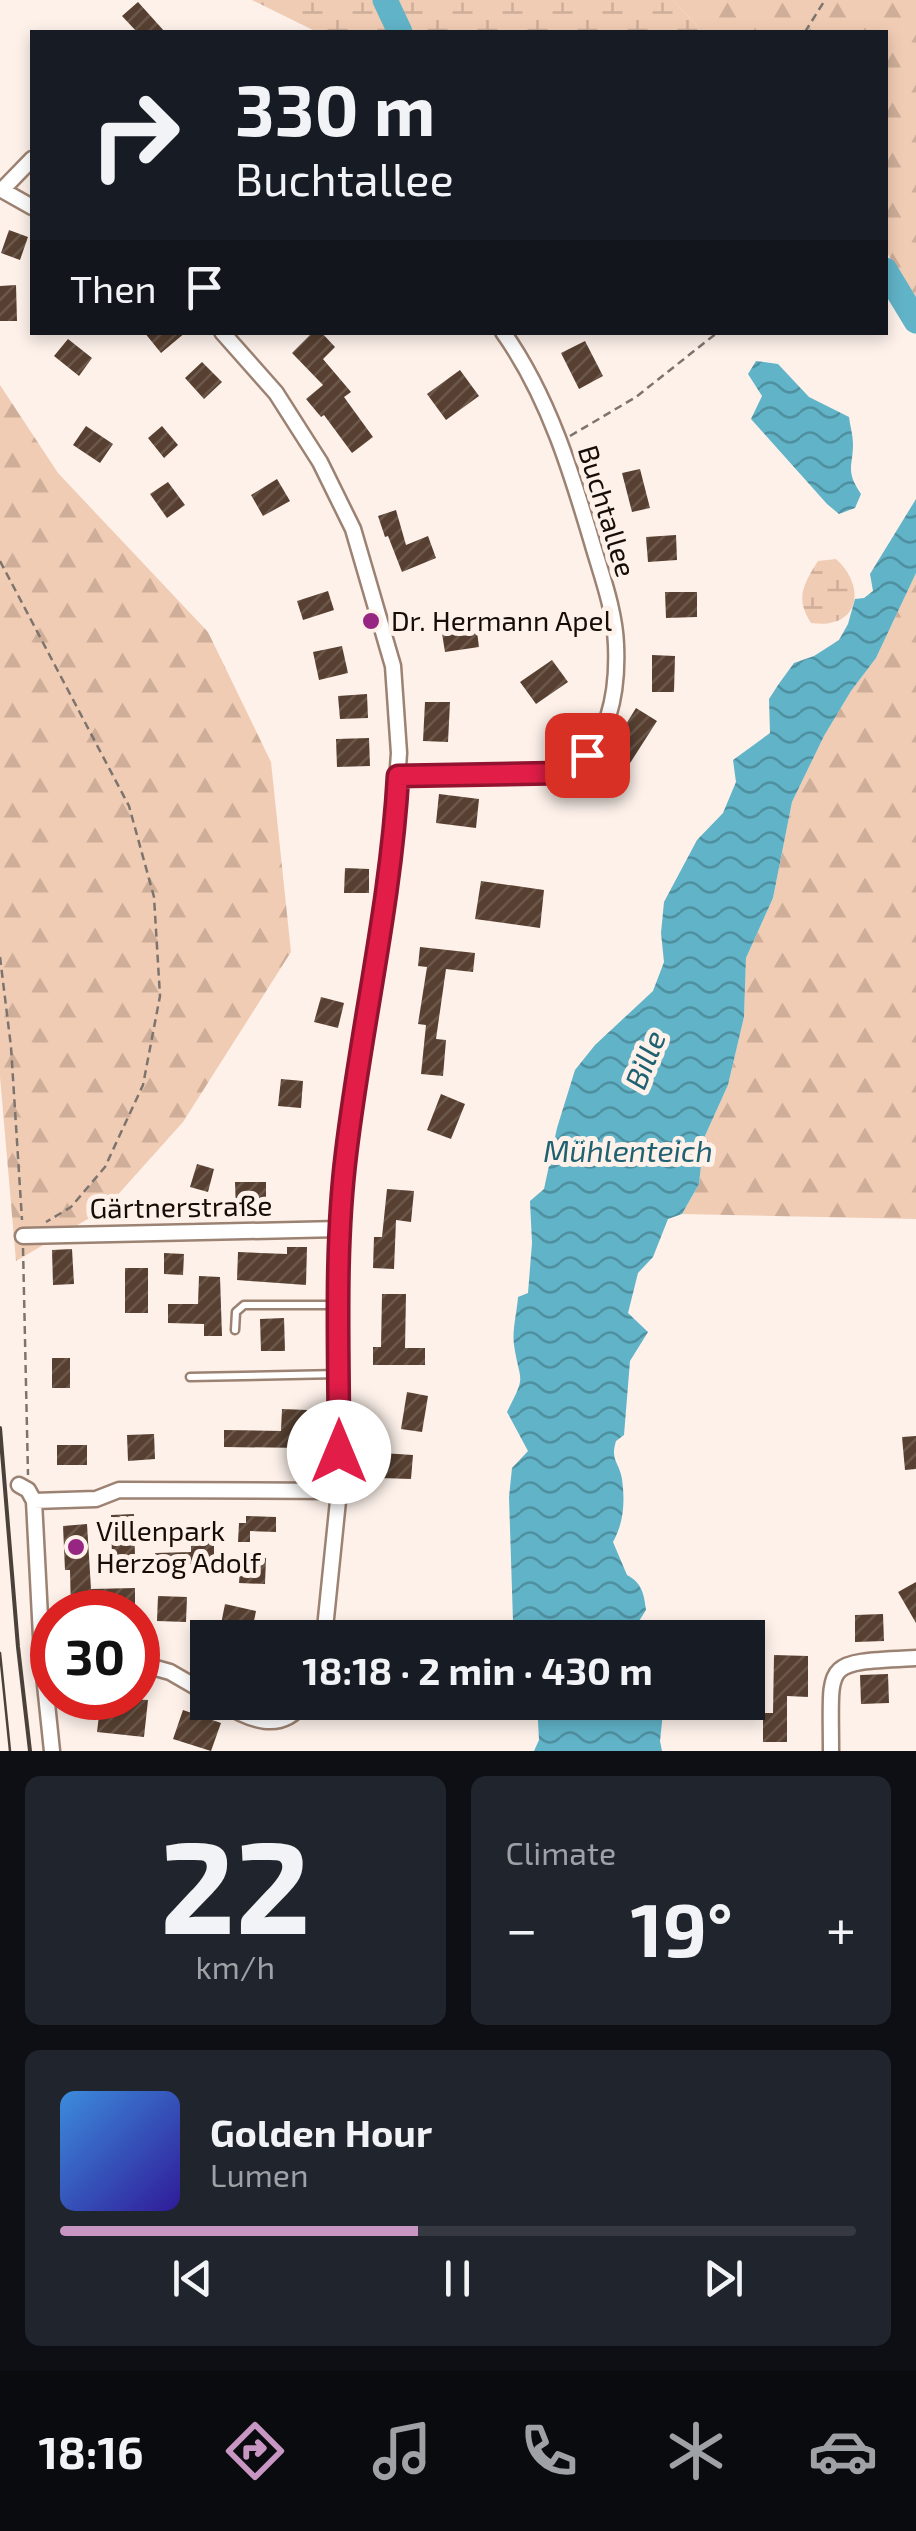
<!DOCTYPE html>
<meta charset="utf-8">
<style>
body{margin:0;font-family:"Exo 2",sans-serif;background:#20242c;color:#f1f3f6;height:100vh;display:flex;flex-direction:column;font-size:38px;white-space:nowrap}
*{box-sizing:border-box;margin:0}
p{font-size:32px;color:#9ea1a6}
.icon{flex:none;width:55px;height:55px;fill:none;stroke:currentColor;stroke-width:2;stroke-linecap:round;stroke-linejoin:round}
.map{position:relative;height:1751px;overflow:hidden}
.panel{display:flex;flex-direction:column;gap:25px;padding:25px;background:#0d0f14;flex:1}
.panel>*{flex:none}
.guide{position:absolute;left:30px;top:30px;width:858px;height:305px;border-radius:0px;box-shadow:0 5px 15px #0003;background:#171b24;color:#f1f3f6;overflow:hidden}
.speed{position:absolute;left:30px;top:1590px;display:flex;gap:20px;font-size:50px;font-weight:700;text-align:center}
.speed>*{display:grid;place-content:center;width:130px;height:130px;border-radius:50%;background:#171b24;box-shadow:0 5px 15px #0003;line-height:1}
.speed .limit{border:15px solid #d22;background:#fff;color:#111}
.pin{position:absolute;display:grid;place-items:center;width:85px;height:85px;color:#fff;margin:-42px;border-radius:20px;box-shadow:0 5px 15px #0006}
.me{position:absolute;width:110px;margin:-55px;rotate:0deg;stroke-linejoin:round;filter:drop-shadow(0 0 8px #0008)}
.turn{display:flex;align-items:center;gap:35px;height:210px;padding:0 40px;font-size:45px}
.turn .icon{width:130px;height:130px;stroke-width:2.5}
.turn b{display:block;font-size:70px;line-height:85px}
.then{display:flex;align-items:center;height:95px;padding:0 40px;background:#0003;gap:20px;font-size:38px}
.big{font-size:75px;font-weight:700;line-height:1.1}
.panel .card{flex:1;display:flex;flex-direction:column;justify-content:center;gap:15px;min-width:0;padding:0 35px;border-radius:15px;background:#20242c}
.panel .dial{align-items:center;gap:0}
.dial b{font-size:130px;line-height:1}
.song{display:flex;align-items:center;gap:30px}
.cover{width:120px;height:120px;border-radius:15px;background:linear-gradient(135deg,hsl(210 70% 55%),hsl(250 70% 35%))}
.played{height:10px;border-radius:5px;background:linear-gradient(90deg,#c896c2 45%,#363941 45%)}
.keys{display:flex;justify-content:space-around;direction:ltr}
.heat{display:flex;justify-content:space-between;align-items:center;font-size:55px;direction:ltr}
.panel .tiles{flex:1;display:grid;gap:25px;grid-template-columns:1fr 1fr}
.card:last-child{grid-column:span 2}
.trip{position:absolute;left:190px;top:1620px;width:575px;height:100px;border-radius:0px;background:#171b24;box-shadow:0 5px 15px #0003;font-weight:700;line-height:100px;text-align:center}
.tabs{display:flex;height:160px;justify-content:space-around;align-items:center;background:#090b0e;color:#9ea1a6}
.tabs .icon{width:70px;height:70px}
.tabs .on{color:#c896c2}
.tabs b{font-size:45px;color:#f1f3f6}
.map>svg:first-child{display:block}
.forest{fill:url(#forest-firs)}
.wetland{fill:url(#wetland-marsh)}
.water{fill:url(#water-waves)}
.lines{fill:none;stroke-linecap:round;stroke-linejoin:round}
.river{stroke:#61b3c8;stroke-width:25}
.building{fill:url(#building-hatch)}
.lane-casing{stroke:#9c8272;stroke-width:11}
.street-casing{stroke:#9c8272;stroke-width:19}
.path{stroke:#7e746e;stroke-width:2.5;stroke-dasharray:8 5;stroke-linecap:butt}
.lane{stroke:#fff;stroke-width:6}
.street{stroke:#fff;stroke-width:14}
.tram{stroke:#4b413b;stroke-width:2.5}
.rail{stroke:#4b413b;stroke-width:4}
.route-casing{stroke:#92132f;stroke-width:25}
.route{stroke:#e11d48;stroke-width:18}
.poi-dot{fill:#972582;stroke:#fdf1ea;stroke-width:4}
.labels{text-anchor:middle;stroke-width:10;stroke-linejoin:round;paint-order:stroke}
.street-label{font-size:28px;fill:#160d07;stroke:#fdf1ea}
.poi-label{font-size:28px;fill:#160d07;stroke:#fdf1ea;text-anchor:start}
.water-label{font-size:30px;font-style:italic;fill:#1f6171;stroke:#fdf1ea}
</style>
<div class="map">
<svg width="916" height="1751" viewBox="0 0 916 1751">
<defs>
<pattern id="forest-firs" width="22" height="20" patternUnits="userSpaceOnUse" patternTransform="scale(2.5)"><rect width="22" height="20" fill="#f1ccb4"/><path d="M5 1l3.5 6h-7zM16 11l3.5 6h-7z" fill="#ceae99"/></pattern>
<pattern id="wetland-marsh" width="20" height="14" patternUnits="userSpaceOnUse" patternTransform="scale(2.5)"><rect width="20" height="14" fill="#f1ccb4"/><path d="M1 5h8M5 5V1M11 12h8M15 12V8" fill="none" stroke="#ceae99"/></pattern>
<pattern id="water-waves" width="16" height="10" patternUnits="userSpaceOnUse" patternTransform="scale(2.5)"><rect width="16" height="10" fill="#61b3c8"/><path d="M0 5q4-4 8 0t8 0" fill="none" stroke="#4f90a0"/></pattern>
<pattern id="building-hatch" width="6" height="6" patternUnits="userSpaceOnUse" patternTransform="scale(2.5)"><rect width="6" height="6" fill="#574031"/><path d="M-1 1l2-2M0 6l6-6M5 7l2-2" fill="none" stroke="#6b584b"/></pattern>
</defs>
<rect width="100%" height="100%" fill="#fdf1ea"/>
<path class="forest" d="M673,0H916V297L885,250V32H703Z
M0,385L58,473L208,632L271,762L291,952L183,1122L105,1209L16,1261L0,1077Z
M916,573V1219L682,1214L699,1184L704,1138L728,1085L744,1017L746,958L773,898L792,802L824,736L851,691L876,658Z"/>
<path class="wetland" d="M252,0H673L703,32H317Z
M836,559C868,588 858,630 811,623C795,598 803,585 818,561Z"/>
<path class="water" d="M756,361L778,364L809,397L849,417C850,426 853,435 853,444C853,467 845,470 861,494L855,508L839,514L827,504L751,419L762,396L748,374Z
M916,499V573L876,658L851,691L824,736L792,802L773,898L746,958L744,1017L728,1085L704,1138L699,1184L682,1214L668,1219L653,1257L638,1273L628,1313L648,1332L630,1361L624,1435L616,1441C610,1461 619,1461 622,1479C625,1502 624,1522 613,1542L627,1575C642,1583 644,1594 646,1610L629,1637H535L513,1621L509,1497L512,1468L528,1451L507,1412C527,1373 520,1384 514,1345C512,1330 517,1312 518,1297L528,1293L532,1243L530,1201L544,1189L557,1128L575,1070L595,1045L653,991L664,962L661,933L664,902L697,840L723,813L736,782L733,760L770,733L769,699L778,685L794,663L814,656L839,640L848,624L855,599L864,598L873,591L870,574Z
M664,1703L660,1741L662,1751H534L539,1740L537,1703Z"/>
<g class="lines">
<path class="river" d="M385,0L400,32
M885,270L916,321"/>
</g>
<path class="building" d="M138,2L165,32H137L122,16Z
M9,230L28,237L20,260L1,253Z
M16,285L17,321H0V286Z
M144,332H186L161,353Z
M313,332H321L335,347L323,359L351,392L344,397L373,437L352,453L324,415L321,417L306,399L323,385L292,353Z
M68,339L92,358L79,376L54,356Z
M585,341L603,376L579,389L561,353Z
M202,362L222,382L204,399L185,378Z
M460,370L479,396L446,420L427,394Z
M86,426L113,444L100,463L73,445Z
M162,426L178,445L164,458L148,438Z
M640,469L650,508L632,512L622,473Z
M277,479L290,501L263,516L251,495Z
M168,482L185,505L167,518L150,494Z
M396,510L406,545L428,536L436,558L402,572L388,536L385,537L378,516Z
M676,535L677,560L648,562L646,537Z
M328,591L334,610L303,620L297,601Z
M665,592H697V617L666,618Z
M475,616L479,647L445,652L440,621Z
M342,646L348,673L319,680L313,652Z
M652,655L675,656L674,692H652Z
M552,660L568,682L536,704L520,682Z
M367,694L368,718L340,719L338,696Z
M425,702H450L448,742L423,741Z
M636,708L657,721L625,771L605,758Z
M369,738L370,766L337,767L336,739Z
M439,794L479,799L476,828L436,823Z
M345,868L369,869V893H344Z
M481,881L544,890L540,928L475,919Z
M420,947L475,953L473,972L446,969L436,1039L446,1040L443,1076L421,1074L426,1025L418,1024L427,967L418,966Z
M321,997L344,1003L338,1028L314,1022Z
M281,1079L303,1081L301,1108L278,1106Z
M441,1094L465,1104L451,1139L427,1130Z
M197,1164L214,1169L208,1192L190,1187Z
M235,1182H266V1211H236Z
M387,1189L414,1191L411,1222L396,1220L394,1269L373,1268L374,1237H382Z
M287,1247H307L306,1285L237,1280L238,1252L287,1254Z
M72,1249L74,1284L53,1285L52,1250Z
M164,1253L184,1254L183,1275L164,1274Z
M125,1268H148V1313H125Z
M199,1276L220,1277L222,1336H204V1324L168,1323V1304H198Z
M382,1294H406L405,1348H425V1365H373V1347H381Z
M284,1318L285,1351H261L260,1319Z
M52,1358H70V1388H52Z
M407,1392L428,1396L422,1432L401,1429Z
M282,1409L307,1410L305,1448L224,1447V1430L281,1431Z
M154,1434L155,1459L128,1461L127,1435Z
M916,1436V1469L905,1470L902,1437Z
M57,1445H87V1465H57Z
M382,1453L413,1455L411,1479L380,1478Z
M134,1514L135,1558L112,1559L111,1515Z
M246,1516L276,1517V1532L250,1531V1542H238L239,1523H246Z
M87,1524L91,1589L135,1588V1612H71L70,1570H65L63,1526Z
M191,1530L214,1531V1564H173V1570H156L155,1553L191,1552Z
M241,1557L266,1558L265,1584L239,1583Z
M916,1582V1623L898,1592Z
M158,1596L187,1597L186,1622L157,1621Z
M225,1604L256,1611L252,1631L221,1624Z
M883,1614L884,1641L855,1642V1615Z
M774,1655L808,1656V1697L787,1696V1742H763V1713H773Z
M888,1674L889,1703L861,1704L860,1675Z
M101,1698L148,1700L144,1737L97,1732Z
M183,1710L221,1723L211,1751L173,1739Z"/>
<g class="lines">
<g class="lane-casing">
<path id="lane" d="M235,1330L236,1312L244,1305H338
M190,1377L339,1374"/>
</g>
<g class="street-casing">
<path id="street" d="M32,159L2,190L32,207
M222,332L276,393L320,462L353,529L393,666L399,753L390,879L346,1153L339,1229V1491L324,1638
M398,776C425,775 548,779 565,771C610,749 618,690 616,645C615,613 603,579 594,549C572,474 549,397 503,332
M23,1236L339,1229
M19,1485L28,1490L34,1501L42,1656L52,1751
M34,1501L96,1499L119,1490L339,1491
M138,1663L170,1672L208,1694
M221,1702C249,1720 281,1734 304,1702
M831,1751C831,1659 821,1663 916,1658"/>
</g>
<path class="path" d="M805,32L825,0
M570,436L636,397L718,332
M0,561L129,806L154,897L160,996L143,1085L105,1167L71,1207L46,1222
M0,957L11,1047L22,1220
M23,1248L28,1475"/>
<use href="#lane" class="lane"/>
<use href="#street" class="street"/>
<path class="tram" d="M0,1653L10,1751"/>
<path class="rail" d="M0,1428L18,1647L30,1751"/>
</g>
<g class="lines">
<g class="route-casing">
<path id="route" d="M339,1452C339,1352 334,1252 346,1154C361,1027 391,903 398,776L562,773L587,755"/>
</g>
<use href="#route" class="route"/>
</g>
<g class="poi-dot">
<circle cx="371" cy="621" r="10"/>
<circle cx="76" cy="1547" r="10"/>
</g>
<g class="labels">
<g class="street-label">
<text transform="translate(607 511) rotate(73)" y="10">Buchtallee</text>
<text transform="translate(181 1207) rotate(-1)" y="10">Gärtnerstraße</text>
</g>
<g class="poi-label">
<text x="391" y="631">Dr. Hermann Apel</text>
<text x="96" y="1541">Villenpark<tspan x="96" dy="32">Herzog Adolf</tspan></text>
</g>
<g class="water-label">
<text transform="translate(646 1060) rotate(-68)" y="10">Bille</text>
<text x="628" y="1162">Mühlenteich</text>
</g>
</g>
</svg>
<div class="speed"><div class="limit">30</div></div>
<div class="pin" style="left:587px;top:755px;background:#d93025"><svg class="icon" aria-label="arrive" viewBox="0 0 24 24"><path d="M6 21V4h12l-3 4 3 4H6"/></svg></div>
<svg class="me" style="left:339px;top:1452px" viewBox="-20 -20 40 40"><circle r="19" fill="#fff"/><path d="M0-13L10 11 0 6-10 11z" fill="#e11d48"/></svg>
<div class="trip">18:18 · 2 min · 430 m</div>
<div class="guide">
<div class="turn"><svg class="icon" aria-label="right" viewBox="0 0 24 24"><path d="M7 20v-9h11M14 6l5 5-5 5"/></svg><div><b>330 m</b>Buchtallee</div></div>
<div class="then">Then<svg class="icon" aria-label="arrive" viewBox="0 0 24 24"><path d="M6 21V4h12l-3 4 3 4H6"/></svg></div>
</div>
</div>
<section class="panel">
<div class="tiles">
<div class="card dial"><b>22</b><p>km/h</p></div>
<div class="card"><p>Climate</p>
<div class="heat"><a>−</a><b class="big">19°</b><a>+</a></div>
</div>
<div class="card">
<div class="song"><i class="cover"></i><div><b>Golden Hour</b><p>Lumen</p></div></div>
<div class="played"></div>
<div class="keys"><svg class="icon" aria-label="previous" viewBox="0 0 24 24"><path d="M18 5L8 12l10 7zM5 5v14"/></svg><svg class="icon" aria-label="pause" viewBox="0 0 24 24"><path d="M8 5v14M16 5v14"/></svg><svg class="icon" aria-label="next" viewBox="0 0 24 24"><path d="M6 5l10 7-10 7zM19 5v14"/></svg></div>
</div>
</div>
</section>
<nav class="tabs">
<b>18:16</b>
<svg class="icon on" aria-label="directions" viewBox="0 0 24 24"><path d="M12 3l9 9-9 9-9-9zM9 14v-3h6M13 9l2 2-2 2"/></svg>
<svg class="icon" aria-label="music" viewBox="0 0 24 24"><path d="M9 18V5l10-2v13"/><circle cx="6" cy="18" r="3"/><circle cx="16" cy="16" r="3"/></svg>
<svg class="icon" aria-label="phone" viewBox="0 0 24 24"><path d="M5 4h4l2 5-3 2q2 4 5 5l2-3 5 2v4C11 20 4 13 5 4z"/></svg>
<svg class="icon" aria-label="climate" viewBox="0 0 24 24"><path d="M12 3v18M4 7l16 10M4 17L20 7"/></svg>
<svg class="icon" aria-label="car" viewBox="0 0 24 24"><path d="M5 17H2v-5l4-1 3-4h7l3 4 3 1v5h-3M9 17h6M6 11h13"/><circle cx="7" cy="17" r="2"/><circle cx="17" cy="17" r="2"/></svg>
</nav>
